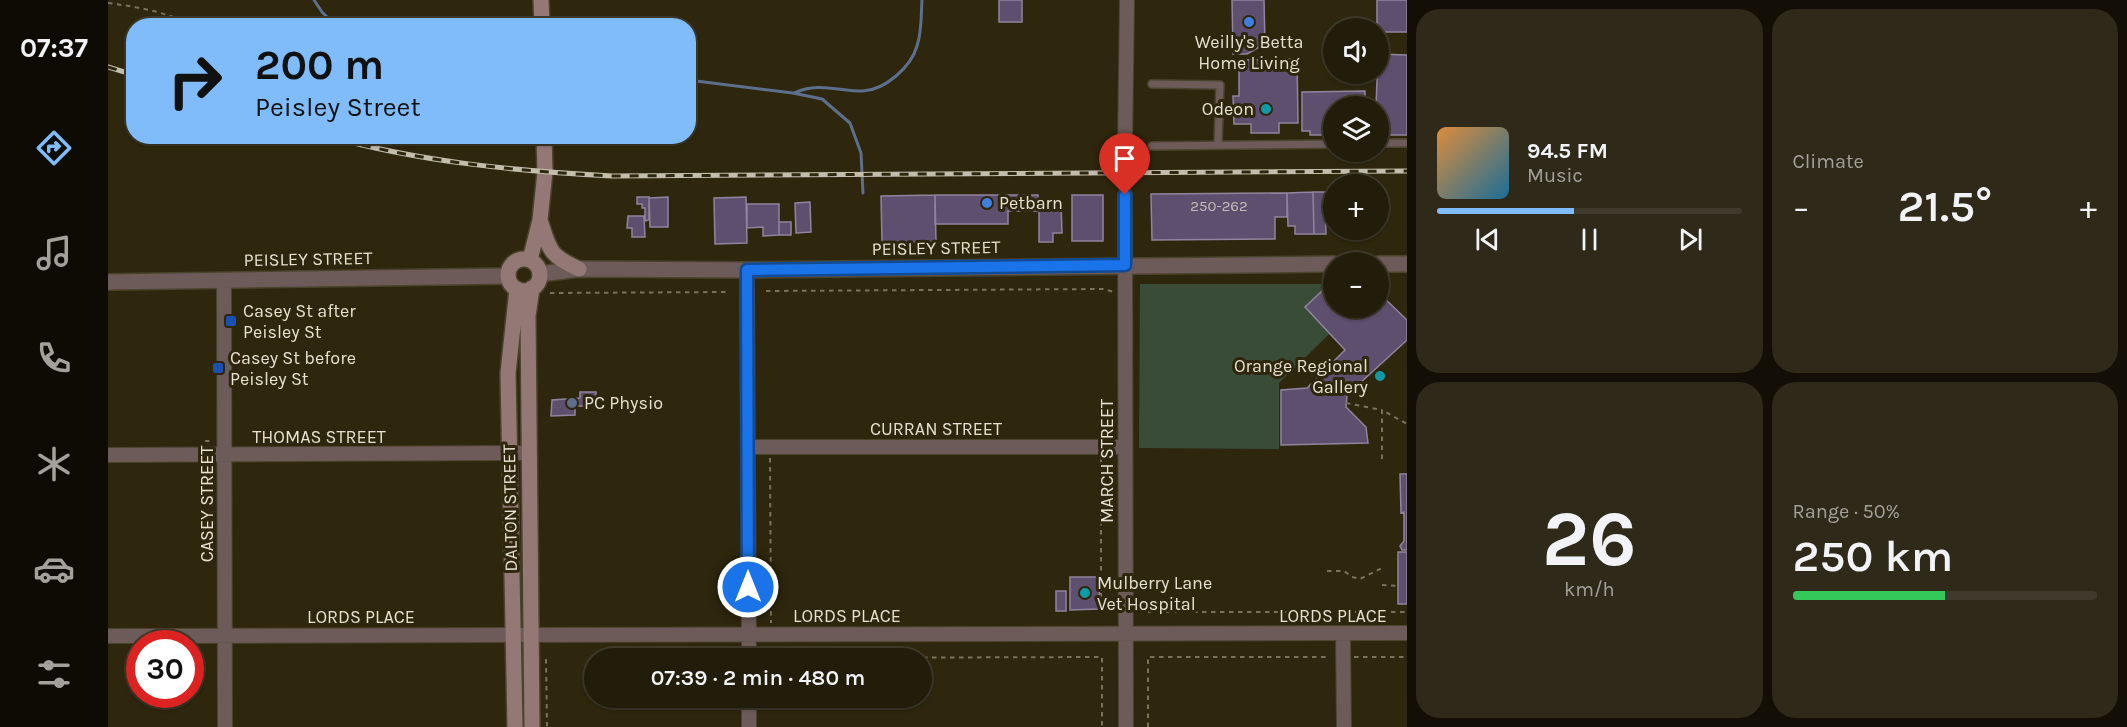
<!DOCTYPE html>
<meta charset="utf-8">
<style>
body{margin:0;font-family:Karla,sans-serif;background:#2e2918;color:#f1f3f6;height:100vh;display:flex;flex-direction:column;font-size:22px;white-space:nowrap}
*{box-sizing:border-box;margin:0}
p{font-size:20px;color:#a2a19c}
.icon{flex:none;width:33px;height:33px;fill:none;stroke:currentColor;stroke-width:2;stroke-linecap:round;stroke-linejoin:round}
.map{position:relative;flex:1;overflow:hidden}
.sheet{display:flex;flex-direction:column;gap:9px;padding:9px;background:#130f06;width:720px}
.sheet>*{flex:none}
.top-card{position:absolute;left:18px;top:18px;width:570px;height:126px;border-radius:24px;box-shadow:0 2px 4px #0004,0 0 0 2px #3f3a2b;background:#81bcfa;color:#111;overflow:hidden}
.fabs{position:absolute;left:1215px;top:18px;display:grid;gap:12px}
.fabs a{display:grid;place-items:center;width:66px;height:66px;border-radius:50%;background:#221c0a;box-shadow:0 2px 4px #0004,0 0 0 2px #3f3a2b;font-size:30px}
.speed{position:absolute;left:18px;top:630px;display:flex;gap:12px;font-size:30px;font-weight:700;text-align:center}
.speed>*{display:grid;place-content:center;width:78px;height:78px;border-radius:50%;background:#221c0a;box-shadow:0 2px 4px #0004,0 0 0 2px #3f3a2b;line-height:1}
.speed .limit{border:9px solid #d22;background:#fff;color:#111}
.pin{position:absolute;display:grid;place-items:center;width:51px;height:51px;color:#fff;margin:-62px -26px;border-radius:50% 50% 50% 0;rotate:-45deg;box-shadow:0 0 6px #0007}
.pin .icon{rotate:45deg}
.me{position:absolute;width:66px;margin:-33px;rotate:0deg;stroke-linejoin:round;filter:drop-shadow(0 0 4px #0008)}
.turn{display:flex;align-items:center;gap:21px;height:126px;padding:0 30px;font-size:27px}
.turn .icon{width:78px;height:78px;stroke-width:2.5}
.turn b{display:block;font-size:42px;line-height:51px}
.big{font-size:45px;font-weight:600;line-height:1.1}
.sheet .tile{flex:1;display:flex;flex-direction:column;justify-content:center;gap:9px;min-width:0;padding:0 21px;border-radius:24px;background:#2e2918}
.sheet .dial{align-items:center;gap:0}
.dial b{font-size:78px;line-height:1}
.song{display:flex;align-items:center;gap:18px}
.cover{width:72px;height:72px;border-radius:9px;background:linear-gradient(135deg,hsl(30 70% 55%),hsl(200 70% 35%))}
.played{height:6px;border-radius:3px;background:linear-gradient(90deg,#81bcfa 45%,#3f3a2b 45%)}
.keys{display:flex;justify-content:space-around;direction:ltr}
.heat{display:flex;justify-content:space-between;align-items:center;font-size:33px;direction:ltr}
.charge{height:9px;border-radius:4px;background:linear-gradient(90deg,#34c759 50%,#3f3a2b 0)}
.sheet .tiles{flex:1;display:grid;gap:9px;grid-template-columns:repeat(2,1fr)}
.trip{position:absolute;left:476px;top:648px;width:348px;height:60px;border-radius:30px;background:#221c0a;box-shadow:0 2px 4px #0004,0 0 0 2px #3f3a2b;font-weight:600;line-height:60px;text-align:center}
main{display:flex;flex:1;min-height:0}
.tab-bar{display:flex;flex-direction:column;width:108px;justify-content:space-around;align-items:center;background:#0e0b04;color:#a2a19c}
.tab-bar .icon{width:42px;height:42px}
.tab-bar .active{color:#81bcfa}
.tab-bar b{font-size:27px;color:#f1f3f6}
.map>svg:first-child{display:block}
.green{fill:#394c38}
.lines{fill:none;stroke-linecap:round;stroke-linejoin:round}
.stream{stroke:#5c6f8c;stroke-width:3}
.building{fill:#5f4f6e;stroke:#91849e;stroke-width:1.5}
.service-casing{stroke:#4b442d;stroke-width:10}
.minor-casing{stroke:#4b442d;stroke-width:16}
.tertiary-casing{stroke:#4b442d;stroke-width:18}
.secondary-casing{stroke:#4b442d;stroke-width:18}
.path{stroke:#79725d;stroke-width:2;stroke-dasharray:4.5 4.5;stroke-linecap:butt}
.service{stroke:#6c5b59;stroke-width:7}
.minor{stroke:#6c5b59;stroke-width:14}
.tertiary{stroke:#6c5b59;stroke-width:15}
.secondary{stroke:#947875;stroke-width:15}
.rail-casing{stroke:#c3bdad;stroke-width:5}
.rail{stroke:#2e260d;stroke-width:3;stroke-dasharray:9;stroke-linecap:butt}
.route-casing{stroke:#114b97;stroke-width:15}
.route{stroke:#1a73e8;stroke-width:10}
.shop-dot{fill:#3f7fe0;stroke:#2e260d;stroke-width:2}
.culture-dot{fill:#0f9aa8;stroke:#2e260d;stroke-width:2}
.transit-dot{fill:#1a4fb4;stroke:#2e260d;stroke-width:2}
.service-dot{fill:#5c6f8a;stroke:#2e260d;stroke-width:2}
.labels{text-anchor:middle;stroke-width:6;stroke-linejoin:round;paint-order:stroke}
.number-label{font-size:15px;fill:#c4bcb9}
.poi-label{font-size:18px;fill:#e6e1d2;stroke:#2e260d;text-anchor:start}
.street-label{font-size:18px;fill:#e6e1d2;stroke:#2e260d}
</style>
<main>
<nav class="tab-bar">
<b>07:37</b>
<svg class="icon active" aria-label="directions" viewBox="0 0 24 24"><path d="M12 3l9 9-9 9-9-9zM9 14v-3h6M13 9l2 2-2 2"/></svg>
<svg class="icon" aria-label="music" viewBox="0 0 24 24"><path d="M9 18V5l10-2v13"/><circle cx="6" cy="18" r="3"/><circle cx="16" cy="16" r="3"/></svg>
<svg class="icon" aria-label="phone" viewBox="0 0 24 24"><path d="M5 4h4l2 5-3 2q2 4 5 5l2-3 5 2v4C11 20 4 13 5 4z"/></svg>
<svg class="icon" aria-label="climate" viewBox="0 0 24 24"><path d="M12 3v18M4 7l16 10M4 17L20 7"/></svg>
<svg class="icon" aria-label="car" viewBox="0 0 24 24"><path d="M5 17H2v-5l4-1 3-4h7l3 4 3 1v5h-3M9 17h6M6 11h13"/><circle cx="7" cy="17" r="2"/><circle cx="17" cy="17" r="2"/></svg>
<svg class="icon" aria-label="filters" viewBox="0 0 24 24"><path d="M4 7h16M4 17h16"/><circle cx="9" cy="7" r="2"/><circle cx="15" cy="17" r="2"/></svg>
</nav>
<div class="map">
<svg width="1299" height="727" viewBox="0 0 1299 727">
<rect width="100%" height="100%" fill="#2e260d"/>
<path class="green" d="M1032,284H1225L1226,308H1248L1171,383V449L1031,448Z"/>
<g class="lines">
<path class="stream" d="M206,0L214,12L228,26
M580,80L685,93L714,99L742,123L753,153L755,193
M686,93C711,82 729,91 755,91C777,90 803,67 809,46C814,31 813,15 814,0"/>
</g>
<path class="building" d="M891,0H914V22H891Z
M1124,0H1156L1157,44L1139,54H1125Z
M1269,0H1299V32H1270V28H1269Z
M1270,54L1299,55V135H1270V106H1268Z
M1189,59L1190,123H1171V133H1143V124H1126L1125,96H1131V60Z
M1257,91V106H1226V135H1202V131H1194V92Z
M1205,192H1226V208H1217L1218,234H1206Z
M1205,192L1206,234H1187V226H1180L1179,193Z
M1179,193V217H1167V239L1044,240L1043,194Z
M1270,193H1279L1280,208H1270Z
M827,195L828,242H774L773,196Z
M827,195H930V211H900V224H827Z
M964,195H995V241H964Z
M529,197H541V220L537,221V208H534V204H529Z
M560,197V227H542L541,198Z
M638,197L639,243L607,244L606,198Z
M931,199H941V203L953,202L954,233H945V242H931Z
M702,202L703,232L688,233L687,203Z
M639,204H671V235L655,236V227L639,228Z
M520,216H536L537,237H524V228H519Z
M671,222H683V235H671Z
M1215,290L1221,297L1226,292V308H1270V301L1275,297L1299,320V340L1239,395L1238,407L1258,427L1260,443L1173,445V390L1199,388L1237,350L1197,307Z
M472,392H488V399H484V406H467V415L443,416L444,400L472,398Z
M1292,474H1299V550H1294L1292,546L1296,541V512L1293,513Z
M1290,552H1299V604H1290Z
M962,577H992L991,609L962,610Z
M948,591H958V611H948Z"/>
<g class="lines">
<g class="service-casing">
<path id="service" d="M1044,84L1112,85L1110,145
M1270,143H1299
M1044,146L1226,144"/>
</g>
<g class="minor-casing">
<path id="minor" d="M1017,146L1019,0
M1017,195L1018,727
M639,270L641,658
M116,280L117,727
M640,447H1017
M0,455L421,453
M1235,634L1236,727
M0,636L1299,633
M641,698V727"/>
</g>
<g class="tertiary-casing">
<path id="tertiary" d="M1270,264H1299
M432,274L471,269L639,270L1226,264
M0,282L400,276"/>
</g>
<g class="secondary-casing">
<path id="secondary" d="M433,0L434,26
M432,220C442,251 441,255 471,269
M400 275a16 16 0 1 1 32 0a16 16 0 1 1-32 0Z
M422,260L432,220L437,172L436,136
M407,727L400,373L409,289
M424,727L420,316L424,288"/>
</g>
<path class="path" d="M0,3C30,7 59,12 86,26
M658,291L995,289L1006,292
M442,293L620,292
M1238,403L1274,410
M97,441H105
M662,458L663,623
M993,458V610
M1274,459V410L1299,424
M1219,571H1236L1244,577L1252,579L1274,568
M1274,585L1290,586
M1040,612H1299
M664,647V658L994,657V727
M1246,657H1299
M438,659L439,727
M1040,727V657H1222"/>
<use href="#service" class="service"/>
<use href="#minor" class="minor"/>
<use href="#tertiary" class="tertiary"/>
<use href="#secondary" class="secondary"/>
<g class="rail-casing">
<path id="rail" d="M0,67L26,75
M219,136C312,162 408,171 504,176L1299,171"/>
</g>
<use href="#rail" class="rail"/>
</g>
<g class="lines">
<g class="route-casing">
<path id="route" d="M640,587L639,270L1017,265V195"/>
</g>
<use href="#route" class="route"/>
</g>
<g class="shop-dot">
<circle cx="1141" cy="22" r="6"/>
<circle cx="879" cy="203" r="6"/>
</g>
<g class="culture-dot">
<circle cx="1158" cy="109" r="6"/>
<circle cx="1272" cy="376" r="6"/>
<circle cx="977" cy="593" r="6"/>
</g>
<g class="transit-dot">
<rect x="117" y="315" width="12" height="12" rx="3"/>
<rect x="104" y="362" width="12" height="12" rx="3"/>
</g>
<circle class="service-dot" cx="464" cy="403" r="6"/>
<g class="labels">
<g class="number-label">
<text x="1111" y="211">250-262</text>
</g>
<g class="poi-label">
<text x="1141" y="48" text-anchor="middle">Weilly's Betta<tspan x="1141" dy="21">Home Living</tspan></text>
<text x="1146" y="115" text-anchor="end">Odeon</text>
<text x="891" y="209">Petbarn</text>
<text x="135" y="317">Casey St after<tspan x="135" dy="21">Peisley St</tspan></text>
<text x="122" y="364">Casey St before<tspan x="122" dy="21">Peisley St</tspan></text>
<text x="1260" y="372" text-anchor="end">Orange Regional<tspan x="1260" dy="21">Gallery</tspan></text>
<text x="476" y="409">PC Physio</text>
<text x="989" y="589">Mulberry Lane<tspan x="989" dy="21">Vet Hospital</tspan></text>
</g>
<g class="street-label">
<text transform="translate(828 248) rotate(-1)" y="6">PEISLEY STREET</text>
<text transform="translate(200 259) rotate(-1)" y="6">PEISLEY STREET</text>
<text x="828" y="435">CURRAN STREET</text>
<text x="211" y="443">THOMAS STREET</text>
<text transform="translate(999 461) rotate(-90)" y="6">MARCH STREET</text>
<text transform="translate(99 504) rotate(-90)" y="6">CASEY STREET</text>
<text transform="translate(402 508) rotate(-91)" y="6">DALTON STREET</text>
<text x="739" y="622">LORDS PLACE</text>
<text x="1225" y="622">LORDS PLACE</text>
<text x="253" y="623">LORDS PLACE</text>
</g>
</g>
</svg>
<div class="fabs">
<a><svg class="icon" aria-label="sound" viewBox="0 0 24 24"><path d="M4 9h4l5-4v14l-5-4H4zM17 9q2 3 0 6"/></svg></a>
<a><svg class="icon" aria-label="layers" viewBox="0 0 24 24"><path d="M12 4l9 5-9 5-9-5zM3 14l9 5 9-5"/></svg></a>
<a>+</a>
<a>−</a>
</div>
<div class="speed"><div class="limit">30</div></div>
<div class="pin" style="left:1017px;top:195px;background:#d93025"><svg class="icon" aria-label="arrive" viewBox="0 0 24 24"><path d="M6 21V4h12l-3 4 3 4H6"/></svg></div>
<svg class="me" style="left:640px;top:587px" viewBox="-20 -20 40 40"><circle r="17" fill="#1a73e8" stroke="#fff" stroke-width="3"/><path d="M0-11L8 9 0 5-8 9z" fill="#fff"/></svg>
<div class="trip">07:39 · 2 min · 480 m</div>
<div class="top-card">
<div class="turn"><svg class="icon" aria-label="right" viewBox="0 0 24 24"><path d="M7 20v-9h11M14 6l5 5-5 5"/></svg><div><b>200 m</b>Peisley Street</div></div>
</div>
</div>
<section class="sheet">
<div class="tiles">
<div class="tile">
<div class="song"><i class="cover"></i><div><b>94.5 FM</b><p>Music</p></div></div>
<div class="played"></div>
<div class="keys"><svg class="icon" aria-label="previous" viewBox="0 0 24 24"><path d="M18 5L8 12l10 7zM5 5v14"/></svg><svg class="icon" aria-label="pause" viewBox="0 0 24 24"><path d="M8 5v14M16 5v14"/></svg><svg class="icon" aria-label="next" viewBox="0 0 24 24"><path d="M6 5l10 7-10 7zM19 5v14"/></svg></div>
</div>
<div class="tile"><p>Climate</p>
<div class="heat"><a>−</a><b class="big">21.5°</b><a>+</a></div>
</div>
<div class="tile dial"><b>26</b><p>km/h</p></div>
<div class="tile"><p>Range · 50%</p><b class="big">250 km</b><div class="charge"></div></div>
</div>
</section>
</main>
